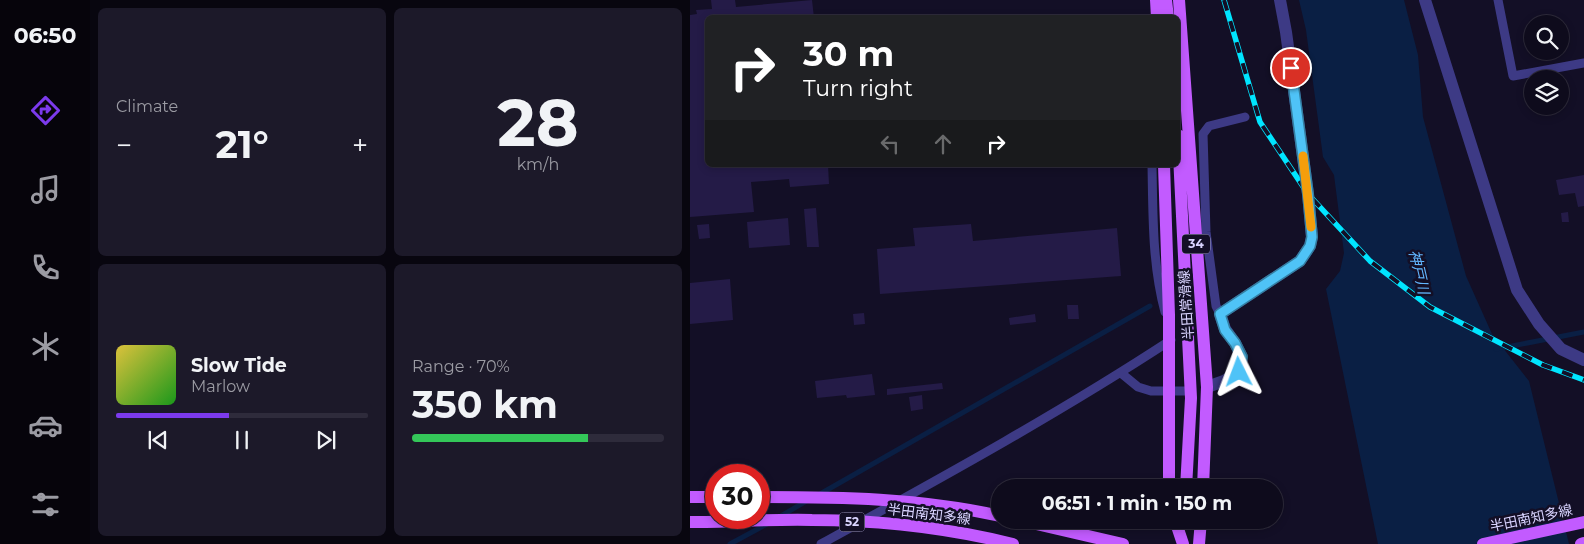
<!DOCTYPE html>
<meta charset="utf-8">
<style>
body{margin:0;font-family:Montserrat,"Noto Sans JP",sans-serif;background:#1c1929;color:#f1f3f6;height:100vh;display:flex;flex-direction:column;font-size:19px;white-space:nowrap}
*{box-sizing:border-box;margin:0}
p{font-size:16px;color:#9b9ba3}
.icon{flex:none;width:28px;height:28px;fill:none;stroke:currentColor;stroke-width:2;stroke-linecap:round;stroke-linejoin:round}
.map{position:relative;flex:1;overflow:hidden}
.sheet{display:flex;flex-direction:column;gap:8px;padding:8px;background:#08060f;width:600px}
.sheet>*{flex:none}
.top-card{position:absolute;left:15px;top:15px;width:475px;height:152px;border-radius:8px;box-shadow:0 2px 8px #0003,0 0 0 1px #2e2b3b;background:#202124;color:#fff;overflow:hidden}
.tools{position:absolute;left:834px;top:15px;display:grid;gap:10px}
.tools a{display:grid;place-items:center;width:45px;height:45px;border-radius:50%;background:#0e0b1c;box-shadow:0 2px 8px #0003,0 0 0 1px #2e2b3b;font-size:25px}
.speed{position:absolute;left:15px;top:464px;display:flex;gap:10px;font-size:25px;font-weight:700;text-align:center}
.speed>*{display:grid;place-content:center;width:65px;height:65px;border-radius:50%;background:#0e0b1c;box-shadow:0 2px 8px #0003,0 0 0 1px #2e2b3b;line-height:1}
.speed .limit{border:8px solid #d22;background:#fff;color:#111}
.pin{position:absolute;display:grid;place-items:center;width:42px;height:42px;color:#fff;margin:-21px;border:2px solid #fff;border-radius:50%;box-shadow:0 1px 5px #0007}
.me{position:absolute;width:55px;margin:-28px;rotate:357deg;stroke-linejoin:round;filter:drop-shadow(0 0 4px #0008)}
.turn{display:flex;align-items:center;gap:18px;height:105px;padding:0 15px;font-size:22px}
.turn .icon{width:65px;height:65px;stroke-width:2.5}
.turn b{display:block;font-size:35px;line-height:42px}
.lanes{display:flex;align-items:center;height:48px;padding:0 15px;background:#0003;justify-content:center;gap:25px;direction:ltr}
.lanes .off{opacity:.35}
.big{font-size:38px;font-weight:700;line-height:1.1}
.sheet .widget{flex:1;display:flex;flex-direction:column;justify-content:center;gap:8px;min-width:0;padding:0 18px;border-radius:8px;background:#1c1929}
.sheet .dial{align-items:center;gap:0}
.dial b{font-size:65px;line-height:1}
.song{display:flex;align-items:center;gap:15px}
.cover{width:60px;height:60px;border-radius:8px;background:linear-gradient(135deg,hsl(50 70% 55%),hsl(120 70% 35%))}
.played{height:5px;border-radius:2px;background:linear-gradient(90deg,#7c3aed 45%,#2e2b3b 45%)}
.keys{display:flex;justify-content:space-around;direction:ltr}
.heat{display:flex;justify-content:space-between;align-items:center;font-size:28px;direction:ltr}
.charge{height:8px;border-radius:4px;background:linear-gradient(90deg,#34c759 70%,#2e2b3b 0)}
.sheet .tiles{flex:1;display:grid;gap:8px;grid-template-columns:repeat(2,1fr)}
.trip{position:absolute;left:301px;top:479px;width:292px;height:50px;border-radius:25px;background:#0e0b1c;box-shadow:0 2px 8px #0003,0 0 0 1px #2e2b3b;font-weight:700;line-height:50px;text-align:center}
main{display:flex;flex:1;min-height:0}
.tab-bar{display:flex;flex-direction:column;width:90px;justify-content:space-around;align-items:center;background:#06040b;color:#9b9ba3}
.tab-bar .icon{width:35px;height:35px}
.tab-bar .current{color:#7c3aed}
.tab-bar b{font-size:22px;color:#f1f3f6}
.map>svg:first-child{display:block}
.water{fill:#0a1f44}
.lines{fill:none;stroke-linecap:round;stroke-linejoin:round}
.stream{stroke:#0a1f44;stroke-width:5}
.building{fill:#241b47}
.lane{stroke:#3d3a85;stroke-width:9}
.street{stroke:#3d3a85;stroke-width:12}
.primary{stroke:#c25bff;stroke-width:12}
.rail-casing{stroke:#00e5ff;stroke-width:5.5}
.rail{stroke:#130f26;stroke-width:4;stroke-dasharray:11;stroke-linecap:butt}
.primary-bridge{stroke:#c25bff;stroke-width:12}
.route-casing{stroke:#337fa1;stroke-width:12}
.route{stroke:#4fc3f7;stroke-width:9}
.slow{stroke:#f59e0b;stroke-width:9}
.labels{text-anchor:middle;stroke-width:5;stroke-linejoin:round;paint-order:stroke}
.shield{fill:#130f26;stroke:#9e99be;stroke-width:1}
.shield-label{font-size:12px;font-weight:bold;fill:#d9d4ff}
.street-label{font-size:14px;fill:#d9d4ff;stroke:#130f26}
.water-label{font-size:15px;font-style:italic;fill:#62b6ff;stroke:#130f26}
</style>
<main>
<nav class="tab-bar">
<b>06:50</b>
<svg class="icon current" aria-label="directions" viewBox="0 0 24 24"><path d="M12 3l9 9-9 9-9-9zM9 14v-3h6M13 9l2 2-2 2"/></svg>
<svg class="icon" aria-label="music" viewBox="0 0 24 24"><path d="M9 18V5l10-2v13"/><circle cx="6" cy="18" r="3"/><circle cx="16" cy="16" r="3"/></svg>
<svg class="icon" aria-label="phone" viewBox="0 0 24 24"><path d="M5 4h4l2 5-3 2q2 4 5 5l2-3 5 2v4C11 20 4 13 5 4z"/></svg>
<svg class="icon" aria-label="climate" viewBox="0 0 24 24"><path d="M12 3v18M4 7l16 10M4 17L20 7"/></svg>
<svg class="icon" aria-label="car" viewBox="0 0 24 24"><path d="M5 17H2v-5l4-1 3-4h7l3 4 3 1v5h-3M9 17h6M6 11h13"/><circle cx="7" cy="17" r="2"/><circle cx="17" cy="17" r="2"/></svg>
<svg class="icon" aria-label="filters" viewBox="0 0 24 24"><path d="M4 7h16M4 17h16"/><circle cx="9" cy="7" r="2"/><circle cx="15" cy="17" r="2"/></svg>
</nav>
<section class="sheet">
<div class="tiles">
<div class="widget"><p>Climate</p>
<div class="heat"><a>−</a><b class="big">21°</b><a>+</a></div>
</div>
<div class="widget dial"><b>28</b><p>km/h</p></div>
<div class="widget">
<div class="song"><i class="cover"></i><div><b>Slow Tide</b><p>Marlow</p></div></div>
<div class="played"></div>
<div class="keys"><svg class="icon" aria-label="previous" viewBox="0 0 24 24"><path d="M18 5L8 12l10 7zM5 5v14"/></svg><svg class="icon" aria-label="pause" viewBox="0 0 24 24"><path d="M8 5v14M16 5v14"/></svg><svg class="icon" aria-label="next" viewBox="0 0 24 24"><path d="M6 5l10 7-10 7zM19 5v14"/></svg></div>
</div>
<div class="widget"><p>Range · 70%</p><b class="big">350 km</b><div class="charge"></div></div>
</div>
</section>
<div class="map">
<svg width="894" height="544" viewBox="0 0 894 544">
<rect width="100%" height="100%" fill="#130f26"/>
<path class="water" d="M609,0H714L728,55L733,117L776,276L802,334L839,381L879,544H688L636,289L650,271L654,253L644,175L633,157L616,30Z"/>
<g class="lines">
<path class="stream" d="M806,349L894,332
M130,494L460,306
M91,516L118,500
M40,544L77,524"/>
</g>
<path class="building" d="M21,0H45L46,7L122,0L124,18H18V165H138L139,184L100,187L99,179L61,182L64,212L0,217V15L7,14L6,10L22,9Z
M894,175V206L888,207L885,193L869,195L866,180Z
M126,208L129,247H117L114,209Z
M878,212L879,222H872L871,213Z
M98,218L100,245L59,248L57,222Z
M19,224L20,238L9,239L7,225Z
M281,224L283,241L427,228L431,276L190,294L187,249L225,246L223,228Z
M40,279L43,320L0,324V283Z
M377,305H388L389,319H378Z
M174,313L175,324L164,325L163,314Z
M345,314L346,322L320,325L319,318Z
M182,374L185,395L157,398L156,395L127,398L125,381Z
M252,383L253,389L197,395V389Z
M232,395L233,409L221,411L219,397Z"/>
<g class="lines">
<path class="lane" d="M808,0L823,76L894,63
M462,165C463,214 462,264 475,312
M530,314L526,306L516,232L513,134L519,126L555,117
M431,373L448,387L461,391H500
M131,544C249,479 368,414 481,340"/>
<path class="street" d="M735,0L827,290L849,324L871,349L894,360
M517,387L534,381L549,372L552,357L545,343L535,329L530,314L610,261L620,246L622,237L618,194L596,32L590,0"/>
<path class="primary" d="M466,0L467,18
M476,0L478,18
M489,0L517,387L513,488
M488,135L501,398L496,488
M0,497H26
M329,520L433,544
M485,520L493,544
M509,544L511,520
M793,544L894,522
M891,544L894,543"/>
<g class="rail-casing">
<path id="rail" d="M534,0L570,122L618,194L680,261L740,307L853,365L894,380"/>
</g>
<use href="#rail" class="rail"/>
<path class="primary-bridge" d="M474,165L479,315V488
M69,497C150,497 230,498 310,516
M0,522C41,522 82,519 122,520C189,520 258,528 323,544"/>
</g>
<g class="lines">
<g class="route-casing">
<path id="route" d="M549,372L552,357L545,343L535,330L530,314L610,261L620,246L622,237L618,194L601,68"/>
</g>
<use href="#route" class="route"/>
<path class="slow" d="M613,156L621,227"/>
</g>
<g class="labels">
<g class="shield">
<rect x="492" y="234.5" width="28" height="19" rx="4"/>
<rect x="149.5" y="512.5" width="25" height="19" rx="4"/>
</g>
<g class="shield-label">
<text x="506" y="248">34</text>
<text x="162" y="526">52</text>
</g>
<g class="street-label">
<text transform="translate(496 305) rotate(-94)" y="5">半田常滑線</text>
<text transform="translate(239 514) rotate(7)" y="5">半田南知多線</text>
<text transform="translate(841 518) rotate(-12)" y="5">半田南知多線</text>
</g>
<g class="water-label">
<text transform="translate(729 272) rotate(77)" y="5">神戸川</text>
</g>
</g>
</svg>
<div class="tools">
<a><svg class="icon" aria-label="search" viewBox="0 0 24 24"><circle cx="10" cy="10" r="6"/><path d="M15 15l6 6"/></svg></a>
<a><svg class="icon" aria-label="layers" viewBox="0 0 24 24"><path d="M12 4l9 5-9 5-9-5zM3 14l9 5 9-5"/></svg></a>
</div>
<div class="speed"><div class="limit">30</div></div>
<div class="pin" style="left:601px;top:68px;background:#d93025"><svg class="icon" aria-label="arrive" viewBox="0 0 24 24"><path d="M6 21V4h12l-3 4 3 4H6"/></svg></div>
<svg class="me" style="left:549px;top:372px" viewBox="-20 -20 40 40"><path d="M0-17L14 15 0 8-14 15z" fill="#4fc3f7" stroke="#fff" stroke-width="4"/></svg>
<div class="trip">06:51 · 1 min · 150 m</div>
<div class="top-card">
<div class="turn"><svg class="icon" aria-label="right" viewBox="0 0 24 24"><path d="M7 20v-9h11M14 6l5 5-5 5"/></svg><div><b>30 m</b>Turn right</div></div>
<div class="lanes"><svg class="icon off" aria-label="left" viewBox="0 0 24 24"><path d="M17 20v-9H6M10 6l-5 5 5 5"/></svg><svg class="icon off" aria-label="ahead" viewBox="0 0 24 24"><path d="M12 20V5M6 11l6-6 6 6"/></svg><svg class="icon" aria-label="right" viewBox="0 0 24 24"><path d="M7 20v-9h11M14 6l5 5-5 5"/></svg></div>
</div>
</div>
</main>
